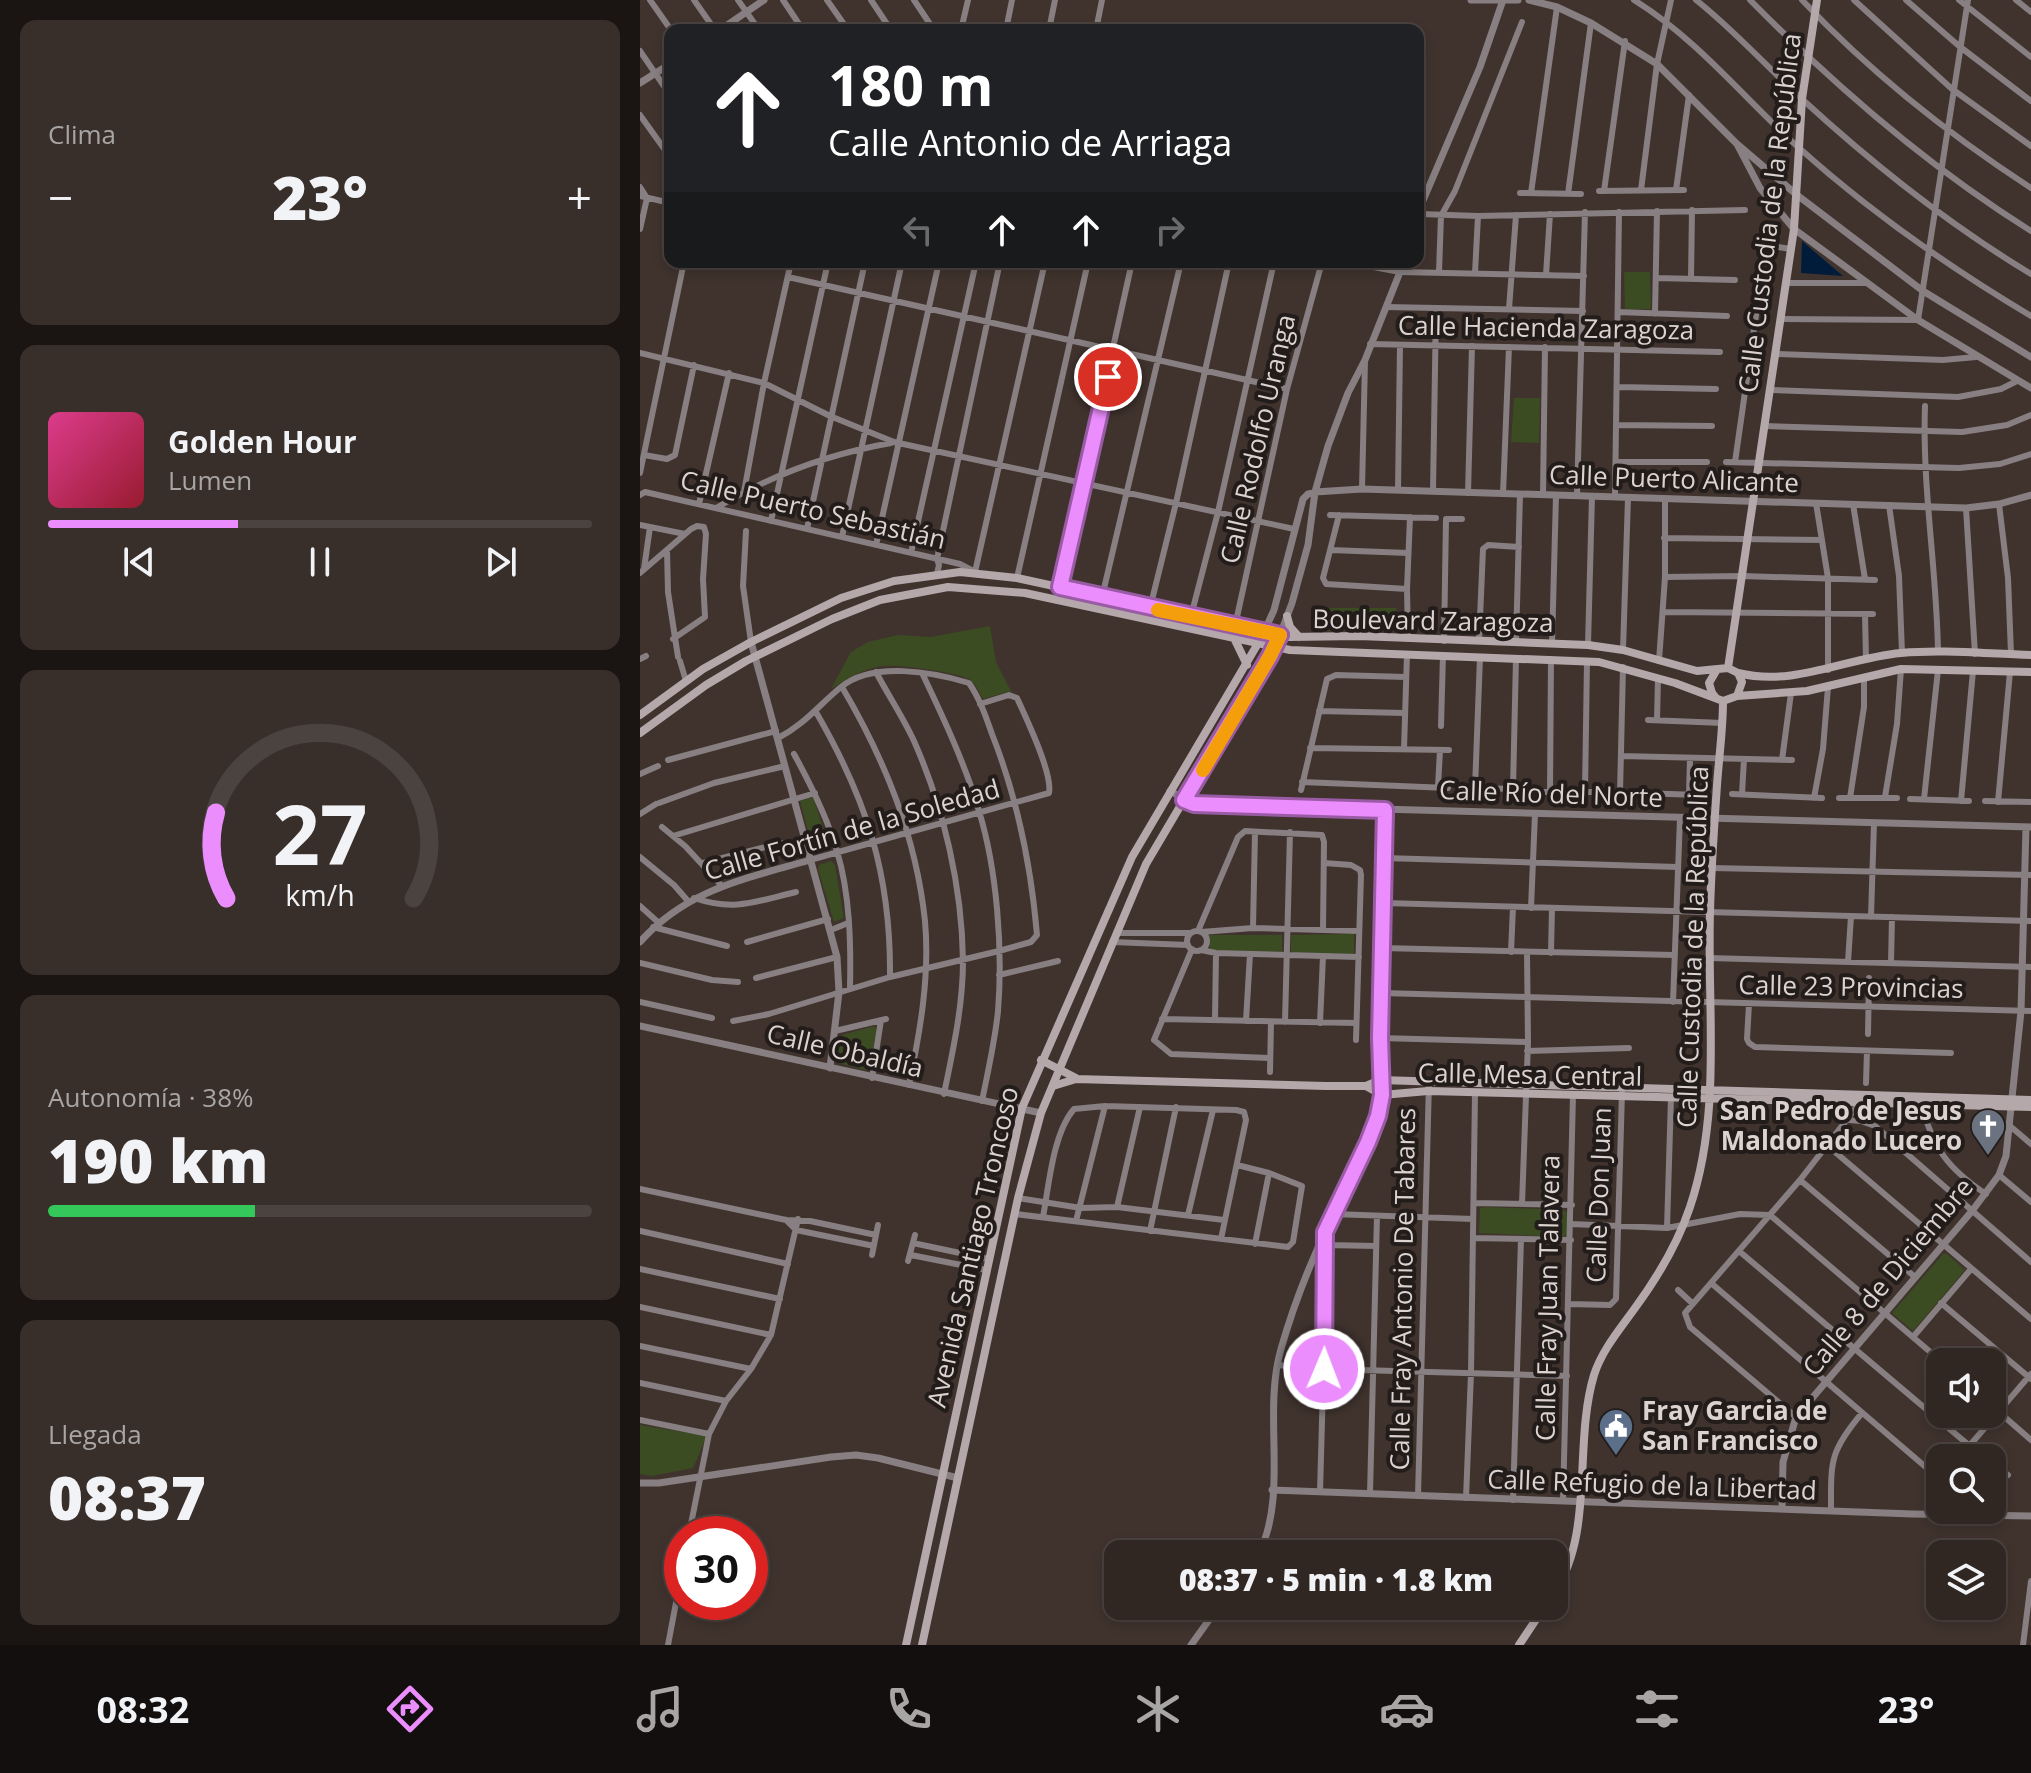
<!DOCTYPE html>
<html lang="es">
<meta charset="utf-8">
<style>
body{margin:0;font-family:"Open Sans",sans-serif;background:#382e2a;color:#f1f3f6;height:100vh;display:flex;flex-direction:column;font-size:30px;white-space:nowrap}
*{box-sizing:border-box;margin:0}
p{font-size:26px;color:#a8a5a5}
.icon{flex:none;width:44px;height:44px;fill:none;stroke:currentColor;stroke-width:2;stroke-linecap:round;stroke-linejoin:round}
.map{position:relative;flex:1;overflow:hidden}
.details{display:flex;flex-direction:column;gap:20px;padding:20px;background:#1a1513;width:640px}
.details>*{flex:none}
.hud{position:absolute;left:24px;top:24px;width:760px;height:244px;border-radius:16px;box-shadow:0 4px 12px #0003,0 0 0 2px #4b4340;background:#202124;color:#fff;overflow:hidden}
.buttons{position:absolute;left:1286px;top:1348px;display:grid;gap:16px}
.buttons a{display:grid;place-items:center;width:80px;height:80px;border-radius:16px;background:#302622;box-shadow:0 4px 12px #0003,0 0 0 2px #4b4340;font-size:40px}
.speed{position:absolute;left:24px;top:1516px;display:flex;gap:16px;font-size:40px;font-weight:700;text-align:center}
.speed>*{display:grid;place-content:center;width:104px;height:104px;border-radius:50%;background:#302622;box-shadow:0 4px 12px #0003,0 0 0 2px #4b4340;line-height:1}
.speed .limit{border:12px solid #d22;background:#fff;color:#111}
.pin{position:absolute;display:grid;place-items:center;width:68px;height:68px;color:#fff;margin:-34px;border:4px solid #fff;border-radius:50%;box-shadow:0 2px 8px #0007}
.me{position:absolute;width:88px;margin:-44px;rotate:1deg;stroke-linejoin:round;filter:drop-shadow(0 0 6px #0008)}
.turn{display:flex;align-items:center;gap:28px;height:168px;padding:0 32px;font-size:36px}
.turn .icon{width:104px;height:104px;stroke-width:2.5}
.turn b{display:block;font-size:56px;line-height:68px}
.lanes{display:flex;align-items:center;height:76px;padding:0 32px;background:#0003;justify-content:center;gap:40px;direction:ltr}
.lanes .off{opacity:.35}
.big{font-size:60px;font-weight:800;line-height:1.1}
.details .widget{flex:1;display:flex;flex-direction:column;justify-content:center;gap:12px;min-width:0;padding:0 28px;border-radius:16px;background:#382e2a}
.details .dial{align-items:center;gap:0}
.dial svg{height:208px;overflow:visible;fill:none;stroke:#4b4340;stroke-width:7;stroke-linecap:round;text-anchor:middle}
.dial text{fill:#f1f3f6;stroke:none}
.song{display:flex;align-items:center;gap:24px}
.cover{width:96px;height:96px;border-radius:12px;background:linear-gradient(135deg,hsl(330 70% 55%),hsl(350 70% 35%))}
.played{height:8px;border-radius:4px;background:linear-gradient(90deg,#eb8dfc 35%,#4b4340 35%)}
.keys{display:flex;justify-content:space-around;direction:ltr}
.heat{display:flex;justify-content:space-between;align-items:center;font-size:44px;direction:ltr}
.charge{height:12px;border-radius:6px;background:linear-gradient(90deg,#34c759 38%,#4b4340 0)}
.trip{position:absolute;left:464px;top:1540px;width:464px;height:80px;border-radius:16px;background:#302622;box-shadow:0 4px 12px #0003,0 0 0 2px #4b4340;font-weight:800;line-height:80px;text-align:center}
.dock{display:flex;height:128px;justify-content:space-around;align-items:center;background:#130f0e;color:#a8a5a5}
.dock .icon{width:56px;height:56px}
.dock .current{color:#eb8dfc}
.dock b{font-size:36px;color:#f1f3f6}
main{display:flex;flex:1;min-height:0}
.map>svg:first-child{display:block}
.green{fill:#3b4c22}
.water{fill:#011c3a}
.lines{fill:none;stroke-linecap:round;stroke-linejoin:round}
.minor{stroke:#877f81;stroke-width:6}
.tertiary{stroke:#877f81;stroke-width:7}
.secondary{stroke:#b4a8ab;stroke-width:8}
.route-casing{stroke:#995ca4;stroke-width:20}
.route{stroke:#eb8dfc;stroke-width:14}
.slow{stroke:#f59e0b;stroke-width:14}
.labels{text-anchor:middle;stroke-width:8;stroke-linejoin:round;paint-order:stroke}
.street-label{font-size:26px;fill:#dcd3d0;stroke:#221c1a}
.poi-label{font-size:26px;font-weight:bold;fill:#dcd3d0;stroke:#221c1a;text-anchor:end}
</style>
<main>
<section class="details">
<div class="widget"><p>Clima</p>
<div class="heat"><a>−</a><b class="big">23°</b><a>+</a></div>
</div>
<div class="widget">
<div class="song"><i class="cover"></i><div><b>Golden Hour</b><p>Lumen</p></div></div>
<div class="played"></div>
<div class="keys"><svg class="icon" aria-label="previous" viewBox="0 0 24 24"><path d="M18 5L8 12l10 7zM5 5v14"/></svg><svg class="icon" aria-label="pause" viewBox="0 0 24 24"><path d="M8 5v14M16 5v14"/></svg><svg class="icon" aria-label="next" viewBox="0 0 24 24"><path d="M6 5l10 7-10 7zM19 5v14"/></svg></div>
</div>
<div class="widget dial"><svg viewBox="0 0 100 80">
<path d="M14 69A42 42 0 1 1 86 69"/>
<path d="M14 69A42 42 0 0 1 10 36" stroke="#eb8dfc"/>
<text x="50" y="56" font-size="32" font-weight="700">27</text>
<text x="50" y="72" font-size="11">km/h</text>
</svg></div>
<div class="widget"><p>Autonomía · 38%</p><b class="big">190 km</b><div class="charge"></div></div>
<div class="widget"><p>Llegada</p><b class="big">08:37</b></div>
</section>
<div class="map">
<svg width="1391" height="1645" viewBox="0 0 1391 1645">
<rect width="100%" height="100%" fill="#40332e"/>
<path class="green" d="M984,272H1010L1011,309H985Z
M874,398H900L899,443L871,442Z
M685,608H756L758,630L679,631Z
M350,626L356,662L371,691L343,699C339,692 336,683 329,679C315,672 258,664 242,666C223,669 207,678 191,689L211,652L228,642L258,635L291,637Z
M173,797L189,846L177,852L173,849L160,801Z
M191,861L195,865L204,918L194,922L178,869L179,865Z
M714,934V954L651,952V935Z
M569,935H642V952L570,950Z
M234,1026L237,1029L229,1068L225,1070L198,1063L196,1060L202,1035Z
M845,1207L924,1210L929,1214L927,1235L923,1237L839,1233L840,1208Z
M1303,1254H1307L1325,1270L1273,1331L1252,1313Z
M0,1425L67,1436L53,1468L12,1476L0,1474Z"/>
<path class="water" d="M1162,241L1203,276L1161,273Z"/>
<g class="lines">
<path class="minor" d="M10,0L31,30
M54,0L75,30
M98,0L119,30
M143,0L163,30
M187,0L208,30
M231,0L251,30
M274,0L294,30
M994,0C1057,39 1103,97 1158,147C1229,211 1309,267 1391,316
M1056,0C1094,30 1127,67 1163,100C1234,165 1308,224 1391,274
M1110,0C1196,87 1287,166 1391,231
M1162,0C1230,72 1308,134 1391,188
M1214,0L1312,89L1391,146
M1266,0L1319,46L1391,101
M1319,0L1391,57
M1376,0L1391,12
M321,30L328,0
M366,30L372,0
M409,30L415,0
M456,30L462,0
M0,51L30,95
M0,115L30,157
M0,187L7,198L0,229
M1001,190L1017,64L1031,0
M1036,190L1049,95
M959,191L1044,190
M964,191L985,41
M880,193L941,194
M891,193L917,7
M928,194L951,23
M0,196L30,203
M780,214L838,216L1105,210
M707,262L760,272L944,276
M799,272L801,216L815,191L882,22
M835,273L838,216
M906,275L910,214
M148,277L647,389
M1016,278L1095,280
M1051,279L1052,210
M1146,283H1226
M746,307L943,311
M869,309L876,215
M978,312L1087,316
M1015,314L1017,211
M1141,319L1278,320L1328,0
M730,344L1080,352
M0,353L124,383L190,416L254,442L654,529
M1135,354L1303,360L1336,357
M979,387L1076,389
M1130,390L1318,397L1361,389L1377,381
M1285,406C1282,489 1297,570 1298,652
M978,425L1072,426
M1125,426L1322,432L1367,425L1391,415
M4,455L27,459L35,455L54,365
M977,462H1067
M1086,462L1319,468L1360,464L1391,454
M1095,462L1125,252L1132,246L1151,249
M0,473L44,262
M722,489L725,361
M758,490L760,345
M793,491L796,308
M104,492L124,383L151,262
M828,493L832,346
M863,494L869,347
M0,495L5,492L320,564L335,572L405,262
M903,495L905,347
M937,496L945,212
M975,497L979,212
M1176,503L1188,578V670
M59,504L89,373
M1213,504L1225,579
M1359,504L1368,578L1371,654
M1249,505L1259,576L1262,653
M76,508C131,475 188,454 251,443
M1326,508L1335,654
M690,515L796,518
M699,515L683,578L686,584L767,589
M131,521L188,262
M0,525L45,534
M167,529L225,262
M106,531L103,586L111,642
M202,537L262,262
M1024,538L1182,540
M236,545L299,262
M27,550L28,592L38,657
M691,550L768,553
M271,553L336,262
M4,569L10,527
M0,573L51,529L57,526L64,527L66,534L63,579L65,617L33,639
M297,574L299,565L297,559L360,262
M1025,577L1102,576L1235,580
M377,578L448,262
M420,587L492,262
M462,597L541,262
M510,608L536,503L589,262
M1024,612L1233,614
M1225,614L1226,659
M551,616L578,512L634,262
M595,626L647,389L682,262
M768,639L767,589L770,517
M804,641L806,519H822
M839,641L843,549L848,545L879,547
M876,642L880,494
M912,644L916,495
M948,645L952,496
M983,650L988,498
M0,659L6,656
M40,661L46,681
M1019,661L1025,577V499
M236,672C248,695 263,717 274,741C304,809 322,886 323,961C323,1006 313,1050 304,1094
M283,675C304,719 325,764 339,811C357,870 363,949 358,1011C355,1041 348,1071 342,1101
M202,687C245,760 276,836 285,921C290,976 280,1032 269,1085
M679,711L764,713
M176,712C227,800 251,875 250,977
M1008,720L1083,723
M1017,720L1018,678
M801,726L803,655
M670,748L809,750
M764,749L767,654
M154,754C171,785 187,817 197,851C210,894 211,944 210,988
M981,756L1152,760
M28,760L136,731
M1142,760L1151,693
M0,774L18,766
M662,782L808,788
M798,787L800,750
M827,788L879,789
M835,788L840,657
M873,789L876,658
M661,790L687,679L696,675L766,677
M910,791L911,659
M899,792H953
M945,792L947,661
M971,792L1059,795
M980,793L983,667
M1092,794L1182,798
M1102,794L1104,759
M1049,795L1050,758
M1245,797L1257,724L1261,669
M1174,798L1183,749L1188,687
M1199,798H1257
M1210,798L1224,707V677
M1270,799L1329,801
M1284,799L1298,670
M1321,801L1333,671
M1345,801L1391,802
M1358,802L1370,672
M19,803L74,783L145,766
M0,814L16,804
M22,827L45,846
M33,836L175,793
M46,847L81,885
M0,857L34,885L48,901
M744,858L1037,867
M170,860L409,793C413,774 386,718 377,698L369,695L340,704
M63,863L141,843
M684,863L711,865L720,870L721,875L716,1040
M1072,868L1391,875
M54,898C95,912 117,901 156,892
M744,903L1391,921
M0,906L19,923
M891,908L895,814
M1231,917L1234,823
M13,927L87,946
M613,928L615,832
M191,930L208,923
M558,931L598,837L605,831L682,835L684,842L683,930
M547 941a10 10 0 1 1 20 0a10 10 0 1 1-20 0Z
M561,932L613,928L719,931
M476,933H551
M107,942L188,919
M472,942L548,945
M742,948L1034,955
M552,949L514,1040L531,1054L629,1058
M561,950L576,953L719,957
M871,952L873,907
M911,953L912,908
M1069,958L1391,967
M1208,962L1211,916
M0,963L72,980L98,982
M1251,963L1252,917
M359,975L418,961
M116,978L197,957
M741,993L1391,1011
M0,1002L72,1018
M1033,1002L1040,818
M1109,1004L1107,1039L1109,1043L1115,1047L1311,1053
M522,1019L716,1023
M575,1020L576,953
M93,1021L129,1014L250,977L359,951L391,942L397,935C391,865 378,800 352,734C346,717 340,699 329,683C293,672 233,661 201,687C179,705 164,725 138,738
M606,1021L610,954
M645,1022L650,832
M680,1023L683,956
M195,1031L246,1019
M1228,1034L1229,978
M740,1038L888,1042
M887,1051L989,1048
M630,1072L631,1022
M232,1078L241,1020
M1226,1083L1227,1051
M1281,1104C1294,1149 1307,1168 1346,1194
M1209,1120L1221,1121L1235,1126L1391,1262
M1370,1126L1391,1144
M1188,1146L1391,1319
M1359,1175L1391,1202
M1160,1180L1275,1277
M0,1189L146,1220L170,1221L236,1235
M378,1198L441,1208L477,1207L584,1220
M834,1203L932,1205
M882,1204L888,1042L887,952
M477,1207L500,1107
M375,1214L648,1247L653,1242L662,1186L629,1173L597,1165
M693,1214L833,1219
M548,1215L573,1110
M403,1217C409,1185 413,1133 434,1109L465,1106L596,1110L604,1112L606,1120L581,1239
M146,1220L156,1230L234,1246
M436,1221L465,1106
M931,1224L1027,1228L1100,1214L1130,1215L1302,1362
M1027,1228L1031,1097
M0,1231L148,1264
M510,1231L536,1107
M833,1238L931,1240
M273,1243L348,1259
M615,1244L629,1173
M687,1245L736,1246
M1099,1251L1344,1458
M232,1255L238,1225
M271,1255L346,1270
M268,1261L275,1235
M0,1269L140,1299
M1071,1283L1295,1475L1300,1476
M1038,1290L1052,1303
M1301,1303L1391,1379
M929,1304L970,1305L976,1299L982,1092
M0,1307L131,1335
M1273,1337L1331,1269
M0,1346L111,1369
M637,1365L684,1369L927,1376
M0,1383L86,1401
M1352,1406L1391,1440
M1156,1417L1050,1327L1045,1313L1160,1180L1222,1100
M0,1420L69,1434
M1319,1458L1391,1374
M1352,1464L1368,1475
M680,1492L687,1245L685,1232
M730,1494L737,1216
M778,1496L789,1082
M826,1498L831,1373L835,1093
M873,1500L881,1239
M923,1501L933,1095
M1191,1511C1191,1462 1189,1452 1222,1413
M49,1534L69,1434L86,1401L111,1369L131,1335L158,1219
M28,1645L42,1571
M1383,1645L1391,1581"/>
<path class="tertiary" d="M831,0H878
M889,0L917,7L951,23L1017,64L1097,144L1157,195L1283,291L1391,357
M80,30L124,0
M0,83L30,64
M1098,146L1120,188L1154,229L1278,320L1391,388
M778,225L782,203L840,67L863,0
M675,492L722,489L1326,508L1359,504L1391,495
M624,632L634,610L663,499L668,494L674,493
M640,635L652,603L668,545L675,492L688,446L708,393L725,360L764,262
M111,642L197,957L199,992L190,1068
M530,791L554,804L1391,827
M0,942C47,889 105,879 170,860
M0,1026L401,1113
M0,1483H19L191,1457L216,1455L238,1458L318,1478
M632,1490L1272,1514L1391,1516
M1142,1508L1143,1462L1156,1417L1332,1211L1359,1175L1366,1156L1381,1011L1386,827
M619,1554C649,1491 622,1415 641,1349C654,1303 673,1256 694,1213C710,1178 731,1144 740,1107L745,810
M551,1645L579,1606"/>
<path class="secondary" d="M647,616L650,627L659,637
M595,640L607,665
M1088,668L1154,229L1162,99L1177,0
M1098,673C1155,687 1205,658 1261,653C1304,649 1348,654 1391,655
M1097,696L1167,691L1261,669L1391,672
M1076,698L1072,693L1069,683L1076,671
M0,715L63,669L111,642L201,598L254,581L320,572L377,578L649,637L719,636L948,645L983,650L1057,671L1088,668L1098,673L1102,682L1097,696L1083,701L1035,683L959,662L650,650L385,593L308,587L240,600L192,619L106,661L66,685L0,733
M401,1060L436,1078
M413,1086L436,1079L686,1086H726L740,1080L1391,1100
M726,1086L742,1095L788,1091L1391,1107
M914,1593C955,1532 933,1445 954,1375C962,1350 980,1329 995,1308C1017,1278 1038,1243 1050,1207C1082,1112 1067,1011 1070,912C1071,870 1074,828 1077,785C1079,757 1083,729 1083,701
M266,1645L382,1108L492,857L620,640
M282,1645L378,1198L401,1113L506,864L636,644
M879,1645L905,1606"/>
</g>
<g class="lines">
<g class="route-casing">
<path id="route" d="M468,377L420,587L640,635L630,656L544,800L554,804L745,810L740,1038L742,1095L738,1116L728,1142L685,1232L684,1369"/>
</g>
<use href="#route" class="route"/>
<path class="slow" d="M518,610L640,635L630,656L563,770"/>
</g>
<defs>
<g id="church-pin" transform="scale(1.8)"><path d="M0 17L-7.5 6A9.5 9.5 0 1 1 7.5 6Z" fill="#6b7280" stroke="#221c1a"/><path d="M-1.2-6h2.4v3.5h3.3v2.4h-3.3V6h-2.4V-.1h-3.3v-2.4h3.3Z" fill="#fff"/></g>
<g id="civic-pin" transform="scale(1.8)"><path d="M0 17L-7.5 6A9.5 9.5 0 1 1 7.5 6Z" fill="#5c6f8a" stroke="#221c1a"/><path d="M-.6-6.5H3V-4.5H.6V-3L4-1V1h2V6H-6V1h2V-1L-.6-3ZM-1.2 2.5V6h2.4V2.5Z" fill="#fff"/></g>
</defs>
<g fill-rule="evenodd">
<use href="#church-pin" x="1348" y="1126"/>
<use href="#civic-pin" x="976" y="1426"/>
</g>
<g class="labels">
<g class="street-label">
<text transform="translate(1130 213) rotate(-83)" y="9">Calle Custodia de la República</text>
<text transform="translate(906 328) rotate(1)" y="9">Calle Hacienda Zaragoza</text>
<text transform="translate(618 439) rotate(-77)" y="9">Calle Rodolfo Uranga</text>
<text transform="translate(1034 479) rotate(2)" y="9">Calle Puerto Alicante</text>
<text transform="translate(173 510) rotate(13)" y="9">Calle Puerto Sebastián</text>
<text transform="translate(793 621) rotate(1)" y="9">Boulevard Zaragoza</text>
<text transform="translate(911 794) rotate(2)" y="9">Calle Río del Norte</text>
<text transform="translate(212 830) rotate(-16)" y="9">Calle Fortín de la Soledad</text>
<text transform="translate(1053 947) rotate(-88)" y="9">Calle Custodia de la República</text>
<text transform="translate(1211 987) rotate(1)" y="9">Calle 23 Provincias</text>
<text transform="translate(205 1051) rotate(13)" y="9">Calle Obaldía</text>
<text transform="translate(890 1075) rotate(1)" y="9">Calle Mesa Central</text>
<text transform="translate(959 1195) rotate(-88)" y="9">Calle Don Juan</text>
<text transform="translate(333 1247) rotate(-77)" y="9">Avenida Santiago Troncoso</text>
<text transform="translate(1248 1277) rotate(-50)" y="9">Calle 8 de Diciembre</text>
<text transform="translate(763 1289) rotate(-89)" y="9">Calle Fray Antonio De Tabares</text>
<text transform="translate(908 1298) rotate(-89)" y="9">Calle Fray Juan Talavera</text>
<text transform="translate(1012 1485) rotate(2)" y="9">Calle Refugio de la Libertad</text>
</g>
<g class="poi-label">
<text x="1322" y="1120">San Pedro de Jesus<tspan x="1322" dy="30">Maldonado Lucero</tspan></text>
<text x="1002" y="1420" text-anchor="start">Fray Garcia de<tspan x="1002" dy="30">San Francisco</tspan></text>
</g>
</g>
</svg>
<div class="buttons">
<a><svg class="icon" aria-label="sound" viewBox="0 0 24 24"><path d="M4 9h4l5-4v14l-5-4H4zM17 9q2 3 0 6"/></svg></a>
<a><svg class="icon" aria-label="search" viewBox="0 0 24 24"><circle cx="10" cy="10" r="6"/><path d="M15 15l6 6"/></svg></a>
<a><svg class="icon" aria-label="layers" viewBox="0 0 24 24"><path d="M12 4l9 5-9 5-9-5zM3 14l9 5 9-5"/></svg></a>
</div>
<div class="speed"><div class="limit">30</div></div>
<div class="pin" style="left:468px;top:377px;background:#d93025"><svg class="icon" aria-label="arrive" viewBox="0 0 24 24"><path d="M6 21V4h12l-3 4 3 4H6"/></svg></div>
<svg class="me" style="left:684px;top:1369px" viewBox="-20 -20 40 40"><circle r="17" fill="#eb8dfc" stroke="#fff" stroke-width="3"/><path d="M0-11L8 9 0 5-8 9z" fill="#fff"/></svg>
<div class="trip">08:37 · 5 min · 1.8 km</div>
<div class="hud">
<div class="turn"><svg class="icon" aria-label="ahead" viewBox="0 0 24 24"><path d="M12 20V5M6 11l6-6 6 6"/></svg><div><b>180 m</b>Calle Antonio de Arriaga</div></div>
<div class="lanes"><svg class="icon off" aria-label="left" viewBox="0 0 24 24"><path d="M17 20v-9H6M10 6l-5 5 5 5"/></svg><svg class="icon" aria-label="ahead" viewBox="0 0 24 24"><path d="M12 20V5M6 11l6-6 6 6"/></svg><svg class="icon" aria-label="ahead" viewBox="0 0 24 24"><path d="M12 20V5M6 11l6-6 6 6"/></svg><svg class="icon off" aria-label="right" viewBox="0 0 24 24"><path d="M7 20v-9h11M14 6l5 5-5 5"/></svg></div>
</div>
</div>
</main>
<nav class="dock">
<b>08:32</b>
<svg class="icon current" aria-label="directions" viewBox="0 0 24 24"><path d="M12 3l9 9-9 9-9-9zM9 14v-3h6M13 9l2 2-2 2"/></svg>
<svg class="icon" aria-label="music" viewBox="0 0 24 24"><path d="M9 18V5l10-2v13"/><circle cx="6" cy="18" r="3"/><circle cx="16" cy="16" r="3"/></svg>
<svg class="icon" aria-label="phone" viewBox="0 0 24 24"><path d="M5 4h4l2 5-3 2q2 4 5 5l2-3 5 2v4C11 20 4 13 5 4z"/></svg>
<svg class="icon" aria-label="climate" viewBox="0 0 24 24"><path d="M12 3v18M4 7l16 10M4 17L20 7"/></svg>
<svg class="icon" aria-label="car" viewBox="0 0 24 24"><path d="M5 17H2v-5l4-1 3-4h7l3 4 3 1v5h-3M9 17h6M6 11h13"/><circle cx="7" cy="17" r="2"/><circle cx="17" cy="17" r="2"/></svg>
<svg class="icon" aria-label="filters" viewBox="0 0 24 24"><path d="M4 7h16M4 17h16"/><circle cx="9" cy="7" r="2"/><circle cx="15" cy="17" r="2"/></svg>
<b>23°</b>
</nav>
